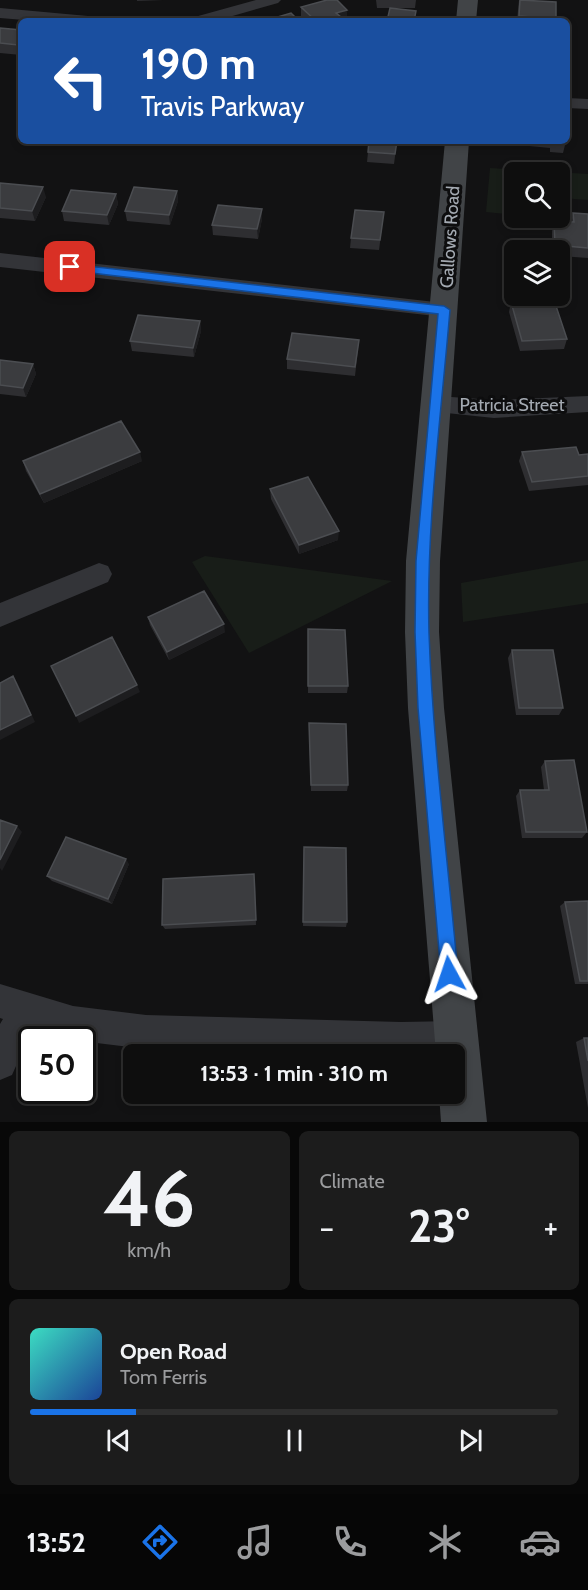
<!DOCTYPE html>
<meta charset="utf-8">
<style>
body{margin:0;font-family:Cabin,sans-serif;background:#1c1c1c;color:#f1f3f6;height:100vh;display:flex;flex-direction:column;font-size:22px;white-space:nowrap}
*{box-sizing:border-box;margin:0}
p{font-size:20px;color:#9b9c9e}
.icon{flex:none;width:33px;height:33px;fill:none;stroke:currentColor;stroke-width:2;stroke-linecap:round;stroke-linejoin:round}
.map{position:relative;height:1122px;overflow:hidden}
.sheet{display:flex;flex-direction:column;gap:9px;padding:9px;background:#080808;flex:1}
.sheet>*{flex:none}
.guide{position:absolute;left:18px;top:18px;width:552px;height:126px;border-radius:9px;box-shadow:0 3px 9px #0003,0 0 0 2px #2e2e2e;background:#1a4fa0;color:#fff;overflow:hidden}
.buttons{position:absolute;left:504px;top:162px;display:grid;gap:12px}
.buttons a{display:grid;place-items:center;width:66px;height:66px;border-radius:9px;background:#0e0e0e;box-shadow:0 3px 9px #0003,0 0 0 2px #2e2e2e;font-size:30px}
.speed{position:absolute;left:18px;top:1026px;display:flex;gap:12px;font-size:30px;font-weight:700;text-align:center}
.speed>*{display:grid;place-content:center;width:78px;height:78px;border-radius:50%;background:#0e0e0e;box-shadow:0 3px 9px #0003,0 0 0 2px #2e2e2e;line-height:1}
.speed .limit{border:3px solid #111;border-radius:9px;background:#fff;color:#111}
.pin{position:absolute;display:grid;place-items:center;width:51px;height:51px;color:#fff;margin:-26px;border-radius:12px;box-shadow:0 3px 9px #0006}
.me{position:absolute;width:66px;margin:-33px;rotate:355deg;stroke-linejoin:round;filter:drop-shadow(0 0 4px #0008)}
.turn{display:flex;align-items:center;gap:21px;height:126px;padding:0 24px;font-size:27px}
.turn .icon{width:78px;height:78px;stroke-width:2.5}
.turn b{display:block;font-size:42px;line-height:51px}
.big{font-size:45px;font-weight:700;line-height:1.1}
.sheet .tile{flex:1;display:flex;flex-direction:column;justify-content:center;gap:9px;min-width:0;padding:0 21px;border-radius:9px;background:#1c1c1c}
.sheet .dial{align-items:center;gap:0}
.dial b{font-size:78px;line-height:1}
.song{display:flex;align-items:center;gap:18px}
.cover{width:72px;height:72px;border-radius:9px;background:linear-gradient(135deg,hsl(170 70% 55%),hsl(220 70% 35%))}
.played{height:6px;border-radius:3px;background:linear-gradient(90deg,#1a73e8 20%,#2e2e2e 20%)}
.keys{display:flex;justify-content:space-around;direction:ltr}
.heat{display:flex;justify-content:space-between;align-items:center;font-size:33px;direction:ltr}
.sheet .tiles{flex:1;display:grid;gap:9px;grid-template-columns:1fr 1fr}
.tile:last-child{grid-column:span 2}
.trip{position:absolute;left:123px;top:1044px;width:342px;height:60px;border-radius:9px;background:#0e0e0e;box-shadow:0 3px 9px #0003,0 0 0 2px #2e2e2e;font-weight:700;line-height:60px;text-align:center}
.menu{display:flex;height:96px;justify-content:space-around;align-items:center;background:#060606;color:#9b9c9e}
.menu .icon{width:42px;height:42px}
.menu .selected{color:#1a73e8}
.menu b{font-size:27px;color:#f1f3f6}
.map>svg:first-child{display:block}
.green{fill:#181d18}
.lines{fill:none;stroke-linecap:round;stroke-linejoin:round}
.street{fill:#333438;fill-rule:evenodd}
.secondary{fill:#414447;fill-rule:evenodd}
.wall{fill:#2e2e31}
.shaded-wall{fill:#1d1d1f}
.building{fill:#3b3c3f;stroke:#4b4d51;stroke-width:1.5}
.route{fill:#1a73e8;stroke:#114b97;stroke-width:1.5}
.labels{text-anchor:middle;stroke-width:6;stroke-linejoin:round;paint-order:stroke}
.street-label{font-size:18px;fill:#a4aab2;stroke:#0d0d0e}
</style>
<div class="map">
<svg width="588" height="1122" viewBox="0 0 588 1122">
<rect width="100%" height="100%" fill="#121213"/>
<path class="green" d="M490,168L588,174V200L560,198V172H514V215L486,212Z
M205,556L392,581L249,653L192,562Z
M588,560V603L463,622L461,583Z"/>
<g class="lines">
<path class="street" d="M256,0H281L278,3L215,21H189L191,18Z
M0,8L88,16L96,21H36L0,18Z
M567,98L588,99V109L567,108Z
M0,253L444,303L451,305L455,310L451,315L444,317L0,267Z
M437,396L494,400L588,396V412L494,418L437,412L429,410L426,404L429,398Z
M99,563L108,566L112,574L108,582L0,627V603Z
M0,984L73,1006L146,1015L401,1022L456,1021L468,1026L473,1038L468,1050L456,1055L146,1049L72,1040L33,1028L12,1075L0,1080V1024L3,1019L0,1018Z"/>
<path class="secondary" d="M458,0H478L476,21H456Z
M445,141H469L440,561L439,632L444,708L487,1122H441L439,1094H454V1054H436L408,708L405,632L406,561Z"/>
</g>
<path class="wall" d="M137,0H163L137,1Z
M376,0H416L415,8H377Z
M519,0L556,19V21H517L518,10Z
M301,7L347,10V20L342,21H305L301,17Z
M0,28L21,30V55L0,53Z
M567,48L570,62L567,72Z
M397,141L394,164L367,162L368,152Z
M519,141H566L563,153L550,152V148L519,145Z
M0,183L46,197L35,221L0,218Z
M177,191L178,201L170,225L127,221L125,211Z
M116,194L118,204L109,225L64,221L62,211Z
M262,209V219L258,239L213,235L212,225Z
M384,212L379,250L350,248L351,238Z
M573,213L588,214V258L560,256V250H552V231L554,221L571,222Z
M511,302L567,339L564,349L520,351L509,312Z
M200,321L201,331L194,357L132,351L130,341Z
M359,340L355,376L287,369V359Z
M0,360L33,364L36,374L26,397L0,394Z
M522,452L579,455L588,454V485L529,491L519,461Z
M23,461H142L44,503L26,471Z
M270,489L338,540L299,554L271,499Z
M148,617L225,632L169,660L150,625Z
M308,629L348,686L347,693H308Z
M512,650L563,708L559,715H516L508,658Z
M309,730L348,785L347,791H311Z
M545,761L587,832L582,838H522L516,796L520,790H544L541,767Z
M304,847L347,922L346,927L303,926Z
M129,864L112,904L52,881L47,876Z
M255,879L256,925L165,929L162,925Z
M588,901V984H575L560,906L565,902Z
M584,1038H588V1108L576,1042Z"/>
<path class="shaded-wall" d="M347,10V20L342,21H328L336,13Z
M21,40V55L18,45Z
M43,187L46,197L35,221L32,211Z
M177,191L178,201L170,225L169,215Z
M116,194L118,204L109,225L107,215Z
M262,209V219L258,239L257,229Z
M200,321L201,331L194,357L193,348Z
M33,364L36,374L26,397L23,388Z
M140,452L142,461L44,503L40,494Z
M339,531L338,540L299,554V545Z
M224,624L225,632L169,660L167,652Z
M13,676L18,684L35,722L0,740V730Z
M137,685L140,692L79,723L76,716Z
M17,826L22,832L2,871L0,868V860Z
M126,859L129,864L112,904L108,899Z"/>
<path class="building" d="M327,0H337L347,10L336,13L341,17L328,21H316L301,7Z
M520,0L556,2V19L519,16Z
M390,8L416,11L414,21H387Z
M291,13L299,21H264Z
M0,28L21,30V40L18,45L0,43Z
M567,48H568L570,62L567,61Z
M369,141H397L395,154L368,152Z
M553,141H566V143Z
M0,183L43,187L32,211L0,208Z
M134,187L177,191L169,215L125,211Z
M71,190L116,194L107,215L62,211Z
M218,205L262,209L257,229L212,225Z
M355,210L384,212L380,240L351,238Z
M573,213L588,214V248L555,245L554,221L574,222Z
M554,300L567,339L522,341L511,302Z
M138,315L200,321L193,348L130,341Z
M292,333L359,340L355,367L287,359Z
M0,360L33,364L23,388L0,385Z
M121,421L140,452L40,494L23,461Z
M576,447L579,455L588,454V476L532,482L522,452Z
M308,477L339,531L299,545L270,489Z
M204,591L224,624L167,652L148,617Z
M308,629L345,630L348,686H308Z
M112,637L137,685L76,716L51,666Z
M512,650H553L563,708H519Z
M13,676L31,715L0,730V683Z
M309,723L346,724L348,785H311Z
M574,760L587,832H526L520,790H549L545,761Z
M0,820L17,826L0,860Z
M66,837L126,859L108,899L47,876Z
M304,847L346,848L347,922H303Z
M254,874L256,920L162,925L163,879Z
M588,901V981H580L565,902Z
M584,1038H588V1061Z"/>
<path class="route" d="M70,264L444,306L450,310C441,417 426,526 429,633C433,747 448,861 458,974L456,980L449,983L443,980L441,974L418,708L415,632L416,561L438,314L66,270V265Z"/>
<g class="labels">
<g class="street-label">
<text transform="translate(450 237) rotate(-86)" y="6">Gallows Road</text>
<text x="512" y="411">Patricia Street</text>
</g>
</g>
</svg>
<div class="buttons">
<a><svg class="icon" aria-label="search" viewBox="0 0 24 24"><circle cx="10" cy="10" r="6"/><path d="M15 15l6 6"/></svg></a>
<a><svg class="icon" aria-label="layers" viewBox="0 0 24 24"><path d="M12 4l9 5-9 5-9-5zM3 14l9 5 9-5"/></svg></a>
</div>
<div class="speed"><div class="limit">50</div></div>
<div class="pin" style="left:70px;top:267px;background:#d93025"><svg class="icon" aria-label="arrive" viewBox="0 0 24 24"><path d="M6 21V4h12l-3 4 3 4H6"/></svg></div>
<svg class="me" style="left:449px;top:974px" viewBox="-20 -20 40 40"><path d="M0-17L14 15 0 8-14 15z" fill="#1a73e8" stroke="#fff" stroke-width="4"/></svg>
<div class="trip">13:53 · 1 min · 310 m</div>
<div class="guide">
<div class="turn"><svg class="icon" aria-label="left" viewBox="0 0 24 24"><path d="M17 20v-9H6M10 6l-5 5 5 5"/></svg><div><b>190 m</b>Travis Parkway</div></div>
</div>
</div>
<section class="sheet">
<div class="tiles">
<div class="tile dial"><b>46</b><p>km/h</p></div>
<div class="tile"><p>Climate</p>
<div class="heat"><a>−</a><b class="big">23°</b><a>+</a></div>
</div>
<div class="tile">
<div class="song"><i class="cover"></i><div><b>Open Road</b><p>Tom Ferris</p></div></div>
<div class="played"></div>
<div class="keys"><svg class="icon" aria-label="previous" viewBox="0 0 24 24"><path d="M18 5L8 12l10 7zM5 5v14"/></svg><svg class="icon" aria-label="pause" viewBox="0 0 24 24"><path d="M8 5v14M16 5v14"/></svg><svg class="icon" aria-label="next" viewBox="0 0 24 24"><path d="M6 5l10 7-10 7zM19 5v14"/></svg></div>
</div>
</div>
</section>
<nav class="menu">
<b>13:52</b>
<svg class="icon selected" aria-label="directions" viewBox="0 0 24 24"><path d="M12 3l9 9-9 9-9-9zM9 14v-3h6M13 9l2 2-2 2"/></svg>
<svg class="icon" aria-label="music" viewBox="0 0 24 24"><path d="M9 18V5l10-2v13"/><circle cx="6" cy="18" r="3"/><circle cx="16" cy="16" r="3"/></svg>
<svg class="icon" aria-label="phone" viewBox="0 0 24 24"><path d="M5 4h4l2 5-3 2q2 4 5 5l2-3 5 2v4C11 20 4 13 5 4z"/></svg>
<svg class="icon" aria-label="climate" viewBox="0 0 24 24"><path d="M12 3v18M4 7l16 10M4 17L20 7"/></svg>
<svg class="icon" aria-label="car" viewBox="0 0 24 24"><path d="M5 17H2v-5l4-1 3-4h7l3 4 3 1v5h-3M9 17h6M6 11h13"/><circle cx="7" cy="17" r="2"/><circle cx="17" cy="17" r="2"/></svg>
</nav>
